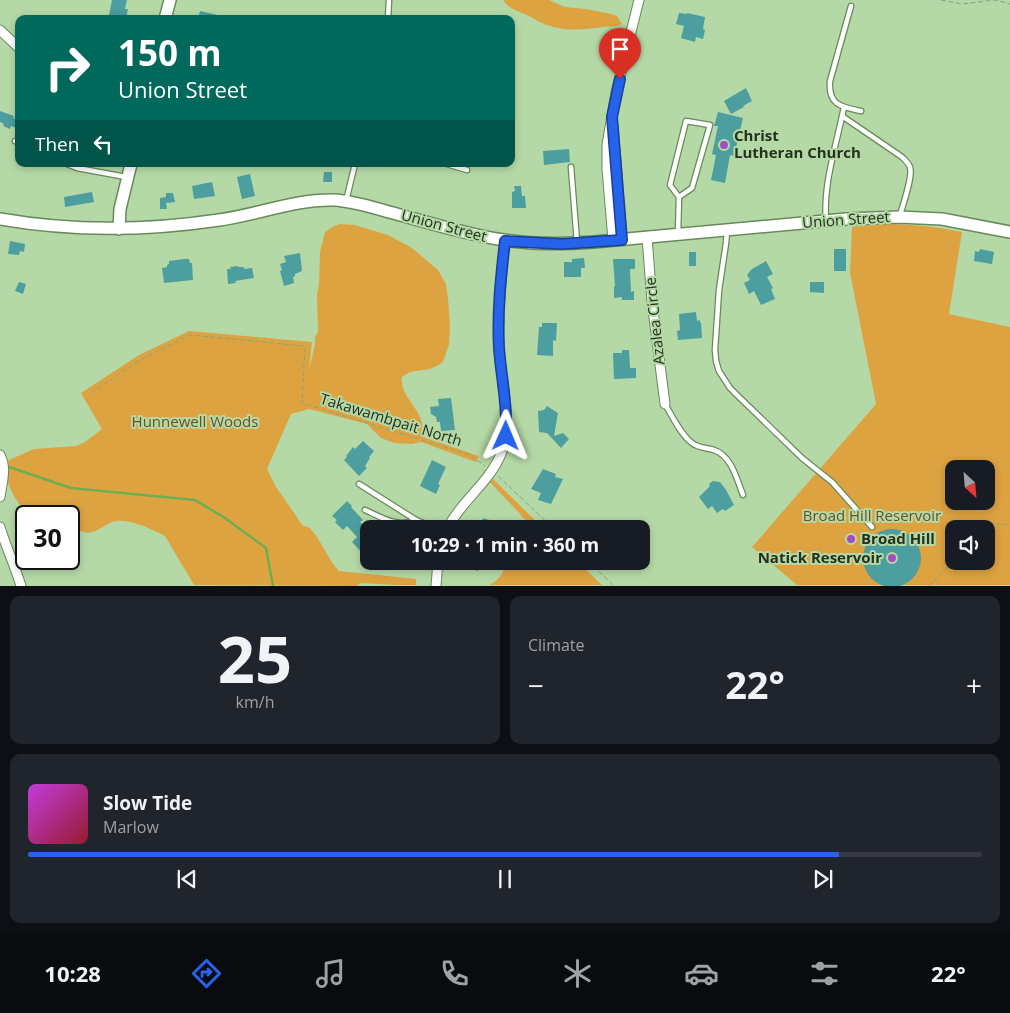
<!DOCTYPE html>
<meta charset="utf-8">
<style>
body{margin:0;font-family:"Open Sans",sans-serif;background:#20242c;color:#f1f3f6;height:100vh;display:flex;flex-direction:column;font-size:19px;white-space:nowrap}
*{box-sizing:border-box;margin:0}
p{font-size:16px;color:#9ea1a6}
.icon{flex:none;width:28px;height:28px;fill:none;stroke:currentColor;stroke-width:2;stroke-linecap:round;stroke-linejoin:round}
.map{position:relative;height:586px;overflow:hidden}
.sheet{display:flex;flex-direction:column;gap:10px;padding:10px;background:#0d0f14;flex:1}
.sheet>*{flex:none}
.guide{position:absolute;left:15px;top:15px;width:500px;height:152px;border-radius:10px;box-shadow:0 2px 8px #0003;background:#00695c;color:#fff;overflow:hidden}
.needle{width:32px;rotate:154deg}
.tools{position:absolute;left:945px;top:460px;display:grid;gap:10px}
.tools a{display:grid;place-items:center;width:50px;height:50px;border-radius:10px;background:#171b24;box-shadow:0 2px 8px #0003;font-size:25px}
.speed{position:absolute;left:15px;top:505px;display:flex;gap:10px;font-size:25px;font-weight:700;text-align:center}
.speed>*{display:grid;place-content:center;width:65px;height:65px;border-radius:50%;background:#171b24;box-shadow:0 2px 8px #0003;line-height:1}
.speed .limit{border:2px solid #111;border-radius:8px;background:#fff;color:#111}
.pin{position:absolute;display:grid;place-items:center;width:42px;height:42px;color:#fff;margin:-51px -21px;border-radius:50% 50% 50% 0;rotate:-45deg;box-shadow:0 0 5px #0007}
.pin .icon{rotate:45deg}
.me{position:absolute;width:55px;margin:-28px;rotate:1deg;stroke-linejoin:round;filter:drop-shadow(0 0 4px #0008)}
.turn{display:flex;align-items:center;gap:18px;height:105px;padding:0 20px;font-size:22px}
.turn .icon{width:65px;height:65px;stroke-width:2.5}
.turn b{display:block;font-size:35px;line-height:42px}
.then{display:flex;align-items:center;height:48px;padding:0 20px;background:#0003;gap:10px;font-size:19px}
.big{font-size:38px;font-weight:700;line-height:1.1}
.sheet .tile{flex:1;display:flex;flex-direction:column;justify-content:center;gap:8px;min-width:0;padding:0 18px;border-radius:10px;background:#20242c}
.sheet .dial{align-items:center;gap:0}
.dial b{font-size:65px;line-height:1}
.song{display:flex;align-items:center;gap:15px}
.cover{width:60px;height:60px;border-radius:8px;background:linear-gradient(135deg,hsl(290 70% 55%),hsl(350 70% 35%))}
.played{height:5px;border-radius:2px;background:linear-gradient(90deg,#2563eb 85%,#363941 85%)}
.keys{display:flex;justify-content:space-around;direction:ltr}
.heat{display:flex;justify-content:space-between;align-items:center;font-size:28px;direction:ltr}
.sheet .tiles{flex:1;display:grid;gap:10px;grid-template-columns:1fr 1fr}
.tile:last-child{grid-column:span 2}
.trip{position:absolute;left:360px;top:520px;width:290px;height:50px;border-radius:10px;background:#171b24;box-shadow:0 2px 8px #0003;font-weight:700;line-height:50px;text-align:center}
.tabs{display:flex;height:80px;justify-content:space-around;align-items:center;background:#090b0e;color:#9ea1a6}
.tabs .icon{width:35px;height:35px}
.tabs .current{color:#2563eb}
.tabs b{font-size:22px;color:#f1f3f6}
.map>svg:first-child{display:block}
.green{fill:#dea341;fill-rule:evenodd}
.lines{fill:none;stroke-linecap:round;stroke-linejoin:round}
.stream{stroke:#6ead51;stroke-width:2.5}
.building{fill:#4d9e9f}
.service-casing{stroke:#688a5a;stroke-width:7}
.minor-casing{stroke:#688a5a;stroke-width:11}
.tertiary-casing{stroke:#688a5a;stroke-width:14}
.path{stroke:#88a57c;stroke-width:1;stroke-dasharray:5 2.5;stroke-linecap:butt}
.service{stroke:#fff;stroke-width:4.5}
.minor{stroke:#fff;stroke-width:9}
.tertiary{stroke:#fff;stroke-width:11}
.route-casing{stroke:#184099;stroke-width:12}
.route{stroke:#2563eb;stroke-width:9}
.poi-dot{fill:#a14fbe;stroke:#b5d9a6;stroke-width:2}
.labels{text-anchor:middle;stroke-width:4;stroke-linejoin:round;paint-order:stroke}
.poi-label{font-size:15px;font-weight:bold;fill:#23311d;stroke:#b5d9a6;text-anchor:start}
.street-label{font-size:15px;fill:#23311d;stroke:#b5d9a6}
.park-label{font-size:15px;fill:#6a4f25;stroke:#b5d9a6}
</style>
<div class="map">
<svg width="1010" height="586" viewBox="0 0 1010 586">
<rect width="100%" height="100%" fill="#b5d9a6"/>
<path class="green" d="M503,0H549L565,7L586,9L611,14L617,16L622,24C615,27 611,26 603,27C583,30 562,32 542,23C537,21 533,18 529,16C518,11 510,10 503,0Z
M340,224L355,225L388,235L412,248L438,270L446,284L448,298L450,326L449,345L443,362L437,366L430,369L410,372L402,377C400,393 414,403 420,417C422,421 423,432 423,437L479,456L476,462L421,442L412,444L394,443L381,438L367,424L309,409L291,414L267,469L276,487L297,517L302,525L310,528L317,537L333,564L339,571L416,579V585H394L361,583L357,586L194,585L165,536C151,529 132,519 116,521C106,523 97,533 87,533C81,532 75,528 69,526V516H34C29,515 25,511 22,507C11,494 2,476 9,460L34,449L76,446L85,442L102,429L81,393L139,355L189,331L312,342L309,370L315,344V338L318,331L317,295L319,284L320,252L325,232L334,226Z
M877,224C906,224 934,226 962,232L949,314L1010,327V585H797L752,547L876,404L850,273L852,227ZM954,469H986V501H954ZM954,529H986V561H954Z
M493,479L544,529H534L490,482Z
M508,561H577L602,585H489C504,577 501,573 508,561Z"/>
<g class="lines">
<path class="stream" d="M9,467L71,488L195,500L225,518L266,548L273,586"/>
</g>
<path class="building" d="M112,0H127L125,9H128L126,18L109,15Z
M200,11L222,16L221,19H198Z
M679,13L687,14V13L705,17L703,29L705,30L703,39L696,37L695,42L681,38L684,26L676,24Z
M746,88L752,101L743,106L744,107L731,114L724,101Z
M0,111L14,116L13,118L19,120V129L11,126L10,129L3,126L4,124L0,122Z
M718,112L743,118L734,156L730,155L725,183L711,180L716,155L712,154L718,126H714Z
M569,149L570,162L544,165L543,151Z
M324,172H332V182H323Z
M250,174L255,196L242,199L237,177Z
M212,182L215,196L194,199L192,186Z
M514,186H521L522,196H525L526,208H512V192L515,191Z
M92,192L94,202L65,207L64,197Z
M166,193H173L175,202L166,203L167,209H160V198L166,197Z
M10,241L25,244L24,252L20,251L19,255L8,254Z
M834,249H846V271H834Z
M980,249L994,252L992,264L974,261L975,251L979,252Z
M689,252H696V266H689Z
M300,253L302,271L295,274V276L293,277L294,283L284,286L280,271L282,270L280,264L286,262L284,256Z
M584,258L585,268H581V277H564V262H572V259Z
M184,259H189L190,263H192L193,280L164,283L162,268L167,267V265L169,264V261Z
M613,259H635V269H630L631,292L634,291V300H622V297L614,298V286H615Z
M766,261L773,274L767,277L773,288L771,289L775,299L761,305L754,291L749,294L744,283L750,280L747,275L752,269Z
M238,266V267H244V269L252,268L254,278L235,281L236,283L228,284L227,269H231L230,267Z
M19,282L26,284L23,294L15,291Z
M810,282H824V293L810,292Z
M696,312L697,321L700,320V323L701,322L702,338L678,340L677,331L680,330L679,314Z
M542,323H557L556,341L553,340V356L537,355L539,327H542Z
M622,350H629L630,368H636V378L614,379L613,353H622Z
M451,398L455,430L441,431L440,422H437L436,417L431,414L430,407L439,406L438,399Z
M547,406L558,413L554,436L563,433L569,439L561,448L547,433L539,432L538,411L544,410Z
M363,441L374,451L369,457L370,458L365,466L367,468L359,476L344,460L347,457L346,456L353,447L355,449Z
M432,460L446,467L438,484L440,485L436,494L420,486Z
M543,469L556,474L555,477L563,479L551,504L538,500L541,493L531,489Z
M713,481L720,482L726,490L734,505L725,511L723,509L717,513L712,506L708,509L699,497L710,486L709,484Z
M347,501L352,506L351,507L363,520L360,522L369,531V550L364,555L352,542L357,537L347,526L343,530L335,522L337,520L332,516Z
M483,518L500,523L498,529H486L480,527Z
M863 558a29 29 0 1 1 58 0a29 29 0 1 1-58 0Z
M452,561H481L478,571L452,563Z"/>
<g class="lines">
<g class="service-casing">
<path id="service" d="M851,6L830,81C828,105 841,107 861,111
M388,19L389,0
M842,116L902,157C905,160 908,162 910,167C913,177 903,204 900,215
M15,141L19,142
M67,164L77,168L126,177
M447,164L467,170
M571,167L577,242
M346,201L355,164
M826,220C823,183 837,143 844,107
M727,231L726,243L719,290L715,350L716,361L719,371L730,388L738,396L802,458L832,482L872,527
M678,233L679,197L670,185L686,121L710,125L692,188L679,197
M665,404C672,416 681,435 692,443C698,448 707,448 714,450C732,456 737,480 743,495
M359,484L416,520L438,529
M365,510C383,518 397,528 416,520"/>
</g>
<g class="minor-casing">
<path id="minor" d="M0,30L19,48
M613,125L622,239
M647,237L652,302L665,404
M613,240L607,169V145L616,92L639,0
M0,455C7,469 2,482 0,497
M0,527C6,547 15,566 21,586
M447,529C461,501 489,483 501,454C514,422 500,379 499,344C498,309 501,275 505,241
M436,586L438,561"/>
</g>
<g class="tertiary-casing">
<path id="tertiary" d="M165,19L170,0
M0,219C74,232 145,231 219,220C257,215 294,199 334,200C353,201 371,207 389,212C419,220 448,229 477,235C515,244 555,245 594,242L846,219L899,217L942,219L1010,232
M119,229L120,209L131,164"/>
</g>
<path class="path" d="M941,0L962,4L995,0L1010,4
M91,393L140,360L190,335L305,346L302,403L470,455L485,466
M498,476L554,529
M984,529L990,523L1010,525
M588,561L614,586
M929,586L954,560"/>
<use href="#service" class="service"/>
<use href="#minor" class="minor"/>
<use href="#tertiary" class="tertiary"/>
</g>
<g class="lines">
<g class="route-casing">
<path id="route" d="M506,436C508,406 501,377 499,348C497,312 501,276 505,241L562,244L622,240L612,117L620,79"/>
</g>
<use href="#route" class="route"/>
</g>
<g class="poi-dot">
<circle cx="724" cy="145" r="5"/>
<circle cx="851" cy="539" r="5"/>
<circle cx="892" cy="558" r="5"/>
</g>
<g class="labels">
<g class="poi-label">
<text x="734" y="141">Christ<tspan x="734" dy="17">Lutheran Church</tspan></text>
<text x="861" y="544">Broad Hill</text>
<text x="882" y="563" text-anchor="end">Natick Reservoir</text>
</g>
<g class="street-label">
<text transform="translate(846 220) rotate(-4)" y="5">Union Street</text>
<text transform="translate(444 226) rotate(15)" y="5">Union Street</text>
<text transform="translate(655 321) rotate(-96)" y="5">Azalea Circle</text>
<text transform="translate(391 420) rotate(17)" y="5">Takawambpait North</text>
</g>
<g class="park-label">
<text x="195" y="427">Hunnewell Woods</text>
<text x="872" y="521">Broad Hill Reservoir</text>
</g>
</g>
</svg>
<div class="tools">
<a><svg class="needle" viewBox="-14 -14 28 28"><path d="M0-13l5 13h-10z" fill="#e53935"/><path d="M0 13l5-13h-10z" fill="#9ea1a6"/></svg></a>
<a><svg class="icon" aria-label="sound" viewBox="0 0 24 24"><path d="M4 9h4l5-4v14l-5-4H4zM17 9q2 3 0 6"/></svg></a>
</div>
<div class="speed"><div class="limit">30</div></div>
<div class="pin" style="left:620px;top:79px;background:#d93025"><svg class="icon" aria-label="arrive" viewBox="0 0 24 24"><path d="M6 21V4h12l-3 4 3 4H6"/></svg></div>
<svg class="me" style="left:506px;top:436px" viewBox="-20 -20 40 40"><path d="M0-17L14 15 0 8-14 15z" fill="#2563eb" stroke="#fff" stroke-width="4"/></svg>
<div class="trip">10:29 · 1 min · 360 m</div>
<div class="guide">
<div class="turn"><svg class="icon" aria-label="right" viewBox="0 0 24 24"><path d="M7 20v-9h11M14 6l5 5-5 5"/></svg><div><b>150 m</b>Union Street</div></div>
<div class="then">Then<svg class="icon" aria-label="left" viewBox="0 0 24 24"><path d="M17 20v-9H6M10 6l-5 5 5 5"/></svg></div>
</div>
</div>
<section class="sheet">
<div class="tiles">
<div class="tile dial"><b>25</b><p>km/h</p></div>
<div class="tile"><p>Climate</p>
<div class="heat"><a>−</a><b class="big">22°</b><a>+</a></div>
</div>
<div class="tile">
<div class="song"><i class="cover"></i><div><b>Slow Tide</b><p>Marlow</p></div></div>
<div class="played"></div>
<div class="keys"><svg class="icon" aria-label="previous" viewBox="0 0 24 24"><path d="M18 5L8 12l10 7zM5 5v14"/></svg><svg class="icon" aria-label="pause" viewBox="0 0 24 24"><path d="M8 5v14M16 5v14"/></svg><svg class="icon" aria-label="next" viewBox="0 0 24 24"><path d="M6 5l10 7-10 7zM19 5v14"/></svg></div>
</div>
</div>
</section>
<nav class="tabs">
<b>10:28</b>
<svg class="icon current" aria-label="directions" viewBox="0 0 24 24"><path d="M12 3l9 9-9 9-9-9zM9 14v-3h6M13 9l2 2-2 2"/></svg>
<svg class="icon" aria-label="music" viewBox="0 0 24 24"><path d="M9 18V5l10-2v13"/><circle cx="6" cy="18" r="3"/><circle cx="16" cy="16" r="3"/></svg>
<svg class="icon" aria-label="phone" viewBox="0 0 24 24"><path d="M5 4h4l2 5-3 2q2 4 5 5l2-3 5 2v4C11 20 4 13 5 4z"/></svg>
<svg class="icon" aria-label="climate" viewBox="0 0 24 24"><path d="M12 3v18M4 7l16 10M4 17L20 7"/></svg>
<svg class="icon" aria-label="car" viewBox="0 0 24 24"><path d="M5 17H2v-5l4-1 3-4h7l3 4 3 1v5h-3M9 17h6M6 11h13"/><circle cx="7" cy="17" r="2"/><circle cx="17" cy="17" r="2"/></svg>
<svg class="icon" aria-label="filters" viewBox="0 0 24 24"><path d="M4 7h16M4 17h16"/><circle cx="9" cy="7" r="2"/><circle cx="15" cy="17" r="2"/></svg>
<b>22°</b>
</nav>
